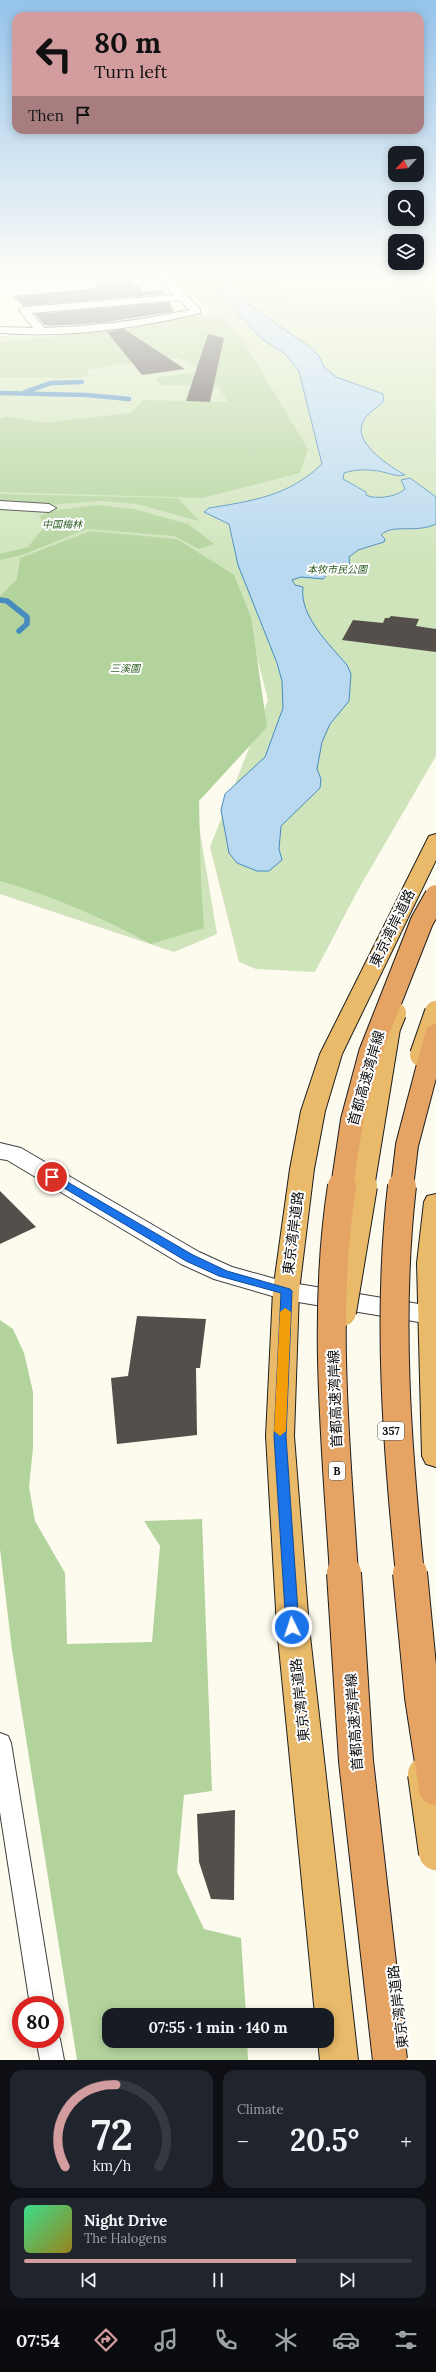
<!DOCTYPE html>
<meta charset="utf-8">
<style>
body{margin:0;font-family:Lora,"Noto Sans JP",serif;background:#20242c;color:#f1f3f6;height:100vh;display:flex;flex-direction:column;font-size:15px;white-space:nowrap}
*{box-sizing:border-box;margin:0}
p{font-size:13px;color:#9ea1a6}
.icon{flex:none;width:22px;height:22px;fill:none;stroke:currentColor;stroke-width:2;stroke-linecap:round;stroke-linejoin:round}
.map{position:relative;height:2060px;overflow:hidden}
.sheet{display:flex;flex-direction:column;gap:10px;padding:10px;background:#0d0f14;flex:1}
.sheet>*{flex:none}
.banner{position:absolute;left:12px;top:12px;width:412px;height:122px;border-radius:12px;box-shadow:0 2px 10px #0003;background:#d39d9f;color:#111;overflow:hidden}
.needle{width:26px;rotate:244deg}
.controls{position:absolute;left:388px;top:146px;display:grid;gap:8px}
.controls a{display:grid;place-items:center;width:36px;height:36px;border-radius:8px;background:#171b24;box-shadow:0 2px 10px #0003;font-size:20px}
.speed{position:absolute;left:12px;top:1996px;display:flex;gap:8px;font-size:20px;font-weight:700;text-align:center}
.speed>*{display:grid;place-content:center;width:52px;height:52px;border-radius:50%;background:#171b24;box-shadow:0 2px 10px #0003;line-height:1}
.speed .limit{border:6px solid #d22;background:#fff;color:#111}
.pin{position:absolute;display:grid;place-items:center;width:34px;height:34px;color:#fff;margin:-17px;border:2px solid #fff;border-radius:50%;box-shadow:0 1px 4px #0007}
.me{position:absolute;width:44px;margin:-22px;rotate:356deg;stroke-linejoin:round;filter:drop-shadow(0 0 3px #0008)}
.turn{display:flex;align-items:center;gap:14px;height:84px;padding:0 16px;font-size:18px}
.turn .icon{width:52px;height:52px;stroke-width:2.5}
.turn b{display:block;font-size:28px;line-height:34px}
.then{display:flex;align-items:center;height:38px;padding:0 16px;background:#0003;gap:8px;font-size:15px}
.big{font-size:30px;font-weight:700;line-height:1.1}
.sheet .tile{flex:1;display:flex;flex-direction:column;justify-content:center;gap:6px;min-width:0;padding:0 14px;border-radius:12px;background:#20242c}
.sheet .dial{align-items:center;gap:0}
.dial svg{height:104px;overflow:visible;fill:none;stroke:#363941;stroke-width:7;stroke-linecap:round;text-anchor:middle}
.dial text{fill:#f1f3f6;stroke:none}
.song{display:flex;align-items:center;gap:12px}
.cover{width:48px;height:48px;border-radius:6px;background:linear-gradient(135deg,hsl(150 70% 55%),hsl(50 70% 35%))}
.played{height:4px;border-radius:2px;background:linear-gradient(90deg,#d39d9f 70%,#363941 70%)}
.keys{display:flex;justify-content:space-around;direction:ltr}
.heat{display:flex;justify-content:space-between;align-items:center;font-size:22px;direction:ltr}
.sheet .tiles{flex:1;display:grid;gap:10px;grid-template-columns:1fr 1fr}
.tile:last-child{grid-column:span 2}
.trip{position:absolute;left:102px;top:2008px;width:232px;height:40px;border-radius:12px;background:#171b24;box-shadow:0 2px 10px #0003;font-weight:700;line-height:40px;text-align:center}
.tab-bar{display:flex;height:64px;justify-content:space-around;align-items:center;background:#090b0e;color:#9ea1a6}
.tab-bar .icon{width:28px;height:28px}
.tab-bar .selected{color:#d39d9f}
.tab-bar b{font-size:18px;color:#f1f3f6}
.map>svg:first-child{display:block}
.green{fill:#cfe4bb}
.forest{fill:#b3d39c}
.pitch{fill:#e0eccc}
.water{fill:#b8d9f0;stroke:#478bbf}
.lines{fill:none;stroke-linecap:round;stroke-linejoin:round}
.stream-far1{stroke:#478bbf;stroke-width:4.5}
.stream{stroke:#478bbf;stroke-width:5.5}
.building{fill:#544f4a}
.service-casing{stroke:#404040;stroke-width:2}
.minor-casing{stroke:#404040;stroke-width:2}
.trunk-casing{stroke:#1e1e1e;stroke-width:2}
.service{fill:#fff;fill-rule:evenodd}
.minor{fill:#fff;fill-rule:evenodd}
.trunk{fill:#e8ba6a;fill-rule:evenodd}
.trunk-bridge-far2-casing{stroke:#1e1e1e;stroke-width:24;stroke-linecap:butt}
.trunk-bridge-far1-casing{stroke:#1e1e1e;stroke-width:30;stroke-linecap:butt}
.trunk-bridge-casing{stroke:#1e1e1e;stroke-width:36;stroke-linecap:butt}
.motorway-bridge-far2-casing{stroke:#1e1e1e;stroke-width:24;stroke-linecap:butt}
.motorway-bridge-far1-casing{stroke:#1e1e1e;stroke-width:30;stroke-linecap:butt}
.motorway-bridge-casing{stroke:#1e1e1e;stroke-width:36;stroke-linecap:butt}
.trunk-bridge-far2{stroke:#e8ba6a;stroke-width:22}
.trunk-bridge-far1{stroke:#e8ba6a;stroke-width:28}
.trunk-bridge{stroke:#e8ba6a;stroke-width:34}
.motorway-bridge-far2{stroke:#e5a364;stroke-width:22}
.motorway-bridge-far1{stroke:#e5a364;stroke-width:28}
.motorway-bridge{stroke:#e5a364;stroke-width:34}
.route{fill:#1a73e8;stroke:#114b97}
.slow{fill:#f59e0b}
.labels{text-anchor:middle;stroke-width:4;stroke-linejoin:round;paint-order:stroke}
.far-park-label{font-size:10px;font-style:italic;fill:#2e5e24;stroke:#fff}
.shield{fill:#fff;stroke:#565656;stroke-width:1}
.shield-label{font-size:11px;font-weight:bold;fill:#0d0d0d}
.near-street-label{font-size:14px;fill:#0d0d0d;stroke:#fff}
</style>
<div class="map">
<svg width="436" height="2060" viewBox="0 0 436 2060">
<rect width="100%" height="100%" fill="#fdfbee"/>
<path class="green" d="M171,278H436V756L358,890L315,972L256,969L239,962L210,847L268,700L247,619L194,796L217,934L174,952L0,894V336L134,329L197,313H212Z"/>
<path class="forest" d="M190,315L221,317L242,339L308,449L300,473L202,498L0,492V419L7,417L43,423L131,413L143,400L228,402L217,385H160L156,378L204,370L178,358L112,365L86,370L89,376L77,378L0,377V342L134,328Z
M0,494L178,498L199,521L137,504L101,501L47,505L0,503Z
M96,505L134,509L188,524L214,544L199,549L174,536L87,529L22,555L0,560V554L28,547L45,526L39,516L56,510Z
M90,531L177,539L234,575L251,617L267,727L199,801L201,882L204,928L151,944C102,918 54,896 0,881V596L17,579L20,558Z
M0,1320L13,1329L24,1353L33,1392V1448L29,1487L35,1521L65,1573L67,1644L152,1642L160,1546L144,1521L202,1519L212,1791L184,1795L177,1872L204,1929L241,1938L246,2015H109V2041H247L248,2060H77L12,1650L0,1549Z"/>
<path class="pitch" d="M267,278H436V295L295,304Z"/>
<path class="water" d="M224,282C238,286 243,291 248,304L310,347L319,356L324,367L336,377L383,394L384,401C378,407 368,413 364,420C350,442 391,467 405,475C396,477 392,474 383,472C370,469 356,469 344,473L343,479L366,492V495C375,500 397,497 405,489L401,480L410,478L436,497V524C415,534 393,523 381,535L385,539L384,542L358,550L349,557L350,570L333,568L323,579L301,577L292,580L295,585L303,587C299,616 330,645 347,665L351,674L349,701L330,724L322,742L317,769L321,779L320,788L281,826L279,849L282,860L269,871H257L237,863L229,853L221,810L225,794L265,757L283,708L282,681L277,663L238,565L229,524L204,512L209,508C252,501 289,496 322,464L299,371L286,355L261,338L221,295L222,287L220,283Z"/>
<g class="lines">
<path class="stream-far1" d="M25,392L51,383L82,382
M0,393L86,395L129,399"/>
<path class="stream" d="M0,600L7,601L27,617V624L19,631"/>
</g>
<path class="building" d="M91,278H128L136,286H141L142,292L163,290L165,294L23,306L13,296L99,288Z
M169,302L174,312L99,323L49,326L44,325L35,314Z
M124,329L185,369L142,375L107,332Z
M208,334L224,338L210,402L186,401Z
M391,616L419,619L416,626L436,629V652L342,640L353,620L383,623L385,618H389Z
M0,1191L36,1227L0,1244Z
M137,1316L206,1319L200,1368H196L197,1435L117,1444L111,1378L128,1376Z
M235,1810L234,1900L211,1899L199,1862L197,1814Z"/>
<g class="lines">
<g class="service-casing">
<path id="service" d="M0,1733L8,1736L11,1743L54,2005H30L0,1812Z
M55,2030L60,2039L64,2060H40L36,2039H55Z"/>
</g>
<g class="minor-casing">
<path id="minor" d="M159,278H170L200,309V313C134,329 67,338 0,333V327L33,328L19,310L24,307L174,295ZM180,300L189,310C140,321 94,326 44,328L32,313Z
M0,501L49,504L56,508L49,512L0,509Z
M0,1143L21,1148L199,1252L232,1267L286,1282L431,1306L436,1307V1323L431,1324L286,1300L214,1279L181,1264L7,1160L0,1159Z"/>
</g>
<g class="trunk-casing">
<path id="trunk" d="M436,834V860L342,1054L325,1111L314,1169L299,1291L294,1436L309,1627L358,2060H320L318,2041H327V2015H315L277,1627L266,1436L273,1291L290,1169L301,1111L320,1054L429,836Z
M436,1194V1467L426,1464L422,1456L417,1263L424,1202L427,1196Z"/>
</g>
<use href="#service" class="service"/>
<use href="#minor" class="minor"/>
<use href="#trunk" class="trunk"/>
<g class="trunk-bridge-far2-casing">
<path id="trunk-bridge-far2" d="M421,1055L436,1012
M363,1187L389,1028L395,1013"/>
</g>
<g class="trunk-bridge-far1-casing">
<path id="trunk-bridge-far1" d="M342,1312L363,1186"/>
</g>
<g class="trunk-bridge-casing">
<path id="trunk-bridge" d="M425,1774L436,1853"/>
</g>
<g class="motorway-bridge-far2-casing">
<path id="motorway-bridge-far2" d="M342,1187L352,1120L370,1053L422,921L436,896
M402,1187L407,1145L436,1035"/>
</g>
<g class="motorway-bridge-far1-casing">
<path id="motorway-bridge-far1" d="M342,1186C322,1314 336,1446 344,1574
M402,1186C387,1315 397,1446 410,1574"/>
</g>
<g class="motorway-bridge-casing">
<path id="motorway-bridge" d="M344,1573L356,1761L390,2060
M410,1573L422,1697L436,1788"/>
</g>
<use href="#trunk-bridge-far2" class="trunk-bridge-far2"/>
<use href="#trunk-bridge-far1" class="trunk-bridge-far1"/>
<use href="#trunk-bridge" class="trunk-bridge"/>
<use href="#motorway-bridge-far2" class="motorway-bridge-far2"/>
<use href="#motorway-bridge-far1" class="motorway-bridge-far1"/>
<use href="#motorway-bridge" class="motorway-bridge"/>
</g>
<linearGradient id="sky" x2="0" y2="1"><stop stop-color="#95c3eb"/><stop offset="0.49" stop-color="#fefdf7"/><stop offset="1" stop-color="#fefdf7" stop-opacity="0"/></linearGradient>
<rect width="436" height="566" fill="url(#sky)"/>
<path class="route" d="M52,1173L193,1255L227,1271L290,1289L292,1291L286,1436L299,1627L297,1631H288L286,1627L274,1436L281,1293L219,1276L186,1261L49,1179L47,1177Z"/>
<path class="slow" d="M285,1308L291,1312L286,1431L280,1436L274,1431L280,1312Z"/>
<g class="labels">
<g class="far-park-label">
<text x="62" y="528">中国梅林</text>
<text x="337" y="573">本牧市民公園</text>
<text x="125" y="672">三溪園</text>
</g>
<g class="shield">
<rect x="378" y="1422" width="26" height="18" rx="3"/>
<rect x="329" y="1462" width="16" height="18" rx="3"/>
</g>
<g class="shield-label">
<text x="391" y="1435">357</text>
<text x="337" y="1475">B</text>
</g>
<g class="near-street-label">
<text transform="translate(392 928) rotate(-64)" y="5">東京湾岸道路</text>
<text transform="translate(366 1078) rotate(-74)" y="5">首都高速湾岸線</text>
<text transform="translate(293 1233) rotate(-83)" y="5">東京湾岸道路</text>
<text transform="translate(335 1399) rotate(-92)" y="5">首都高速湾岸線</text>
<text transform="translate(300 1700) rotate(-96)" y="5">東京湾岸道路</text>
<text transform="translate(354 1722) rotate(-94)" y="5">首都高速湾岸線</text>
<text transform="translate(398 2007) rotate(-97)" y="5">東京湾岸道路</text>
</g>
</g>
</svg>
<div class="controls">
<a><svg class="needle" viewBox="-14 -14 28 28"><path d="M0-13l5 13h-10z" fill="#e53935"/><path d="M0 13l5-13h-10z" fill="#9ea1a6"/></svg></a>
<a><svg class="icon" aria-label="search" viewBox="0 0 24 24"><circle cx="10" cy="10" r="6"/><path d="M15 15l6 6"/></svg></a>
<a><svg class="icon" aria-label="layers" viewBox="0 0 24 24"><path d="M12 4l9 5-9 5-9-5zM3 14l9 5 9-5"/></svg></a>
</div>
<div class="speed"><div class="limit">80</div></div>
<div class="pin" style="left:52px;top:1177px;background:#d93025"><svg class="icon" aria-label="arrive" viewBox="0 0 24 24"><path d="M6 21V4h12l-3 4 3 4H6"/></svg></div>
<svg class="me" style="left:292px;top:1627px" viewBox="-20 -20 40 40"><circle r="17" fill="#1a73e8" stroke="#fff" stroke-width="3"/><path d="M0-11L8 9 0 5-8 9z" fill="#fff"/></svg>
<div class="trip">07:55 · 1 min · 140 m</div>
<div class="banner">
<div class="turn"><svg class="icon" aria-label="left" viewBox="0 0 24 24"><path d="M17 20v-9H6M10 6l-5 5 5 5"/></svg><div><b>80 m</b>Turn left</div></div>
<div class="then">Then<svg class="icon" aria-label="arrive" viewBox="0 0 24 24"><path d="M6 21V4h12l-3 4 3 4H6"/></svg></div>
</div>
</div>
<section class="sheet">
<div class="tiles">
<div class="tile dial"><svg viewBox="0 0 100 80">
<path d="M14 69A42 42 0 1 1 86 69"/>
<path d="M14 69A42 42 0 0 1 53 6" stroke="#d39d9f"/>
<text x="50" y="56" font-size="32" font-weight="700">72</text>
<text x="50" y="72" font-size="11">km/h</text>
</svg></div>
<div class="tile"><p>Climate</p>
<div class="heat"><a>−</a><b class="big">20.5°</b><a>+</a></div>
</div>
<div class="tile">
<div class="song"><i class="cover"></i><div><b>Night Drive</b><p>The Halogens</p></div></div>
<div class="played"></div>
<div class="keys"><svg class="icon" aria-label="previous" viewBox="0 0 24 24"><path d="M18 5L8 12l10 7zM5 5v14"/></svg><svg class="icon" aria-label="pause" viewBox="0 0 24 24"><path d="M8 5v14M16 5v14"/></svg><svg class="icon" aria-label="next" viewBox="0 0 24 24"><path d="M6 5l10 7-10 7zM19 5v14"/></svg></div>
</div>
</div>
</section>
<nav class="tab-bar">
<b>07:54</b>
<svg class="icon selected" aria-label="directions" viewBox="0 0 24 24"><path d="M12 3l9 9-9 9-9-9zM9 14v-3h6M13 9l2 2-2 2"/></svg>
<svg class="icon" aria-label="music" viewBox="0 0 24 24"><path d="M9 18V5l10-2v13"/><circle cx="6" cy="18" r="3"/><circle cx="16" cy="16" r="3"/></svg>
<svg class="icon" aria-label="phone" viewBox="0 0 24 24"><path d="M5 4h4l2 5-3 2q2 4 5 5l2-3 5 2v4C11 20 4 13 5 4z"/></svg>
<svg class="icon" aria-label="climate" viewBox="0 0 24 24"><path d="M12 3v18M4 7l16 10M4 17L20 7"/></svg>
<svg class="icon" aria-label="car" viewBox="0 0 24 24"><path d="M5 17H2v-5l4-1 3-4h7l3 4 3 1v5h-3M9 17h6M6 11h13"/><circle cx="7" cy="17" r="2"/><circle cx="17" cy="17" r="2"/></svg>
<svg class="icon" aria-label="filters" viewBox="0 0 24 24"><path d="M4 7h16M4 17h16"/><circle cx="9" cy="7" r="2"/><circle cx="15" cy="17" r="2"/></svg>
</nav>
